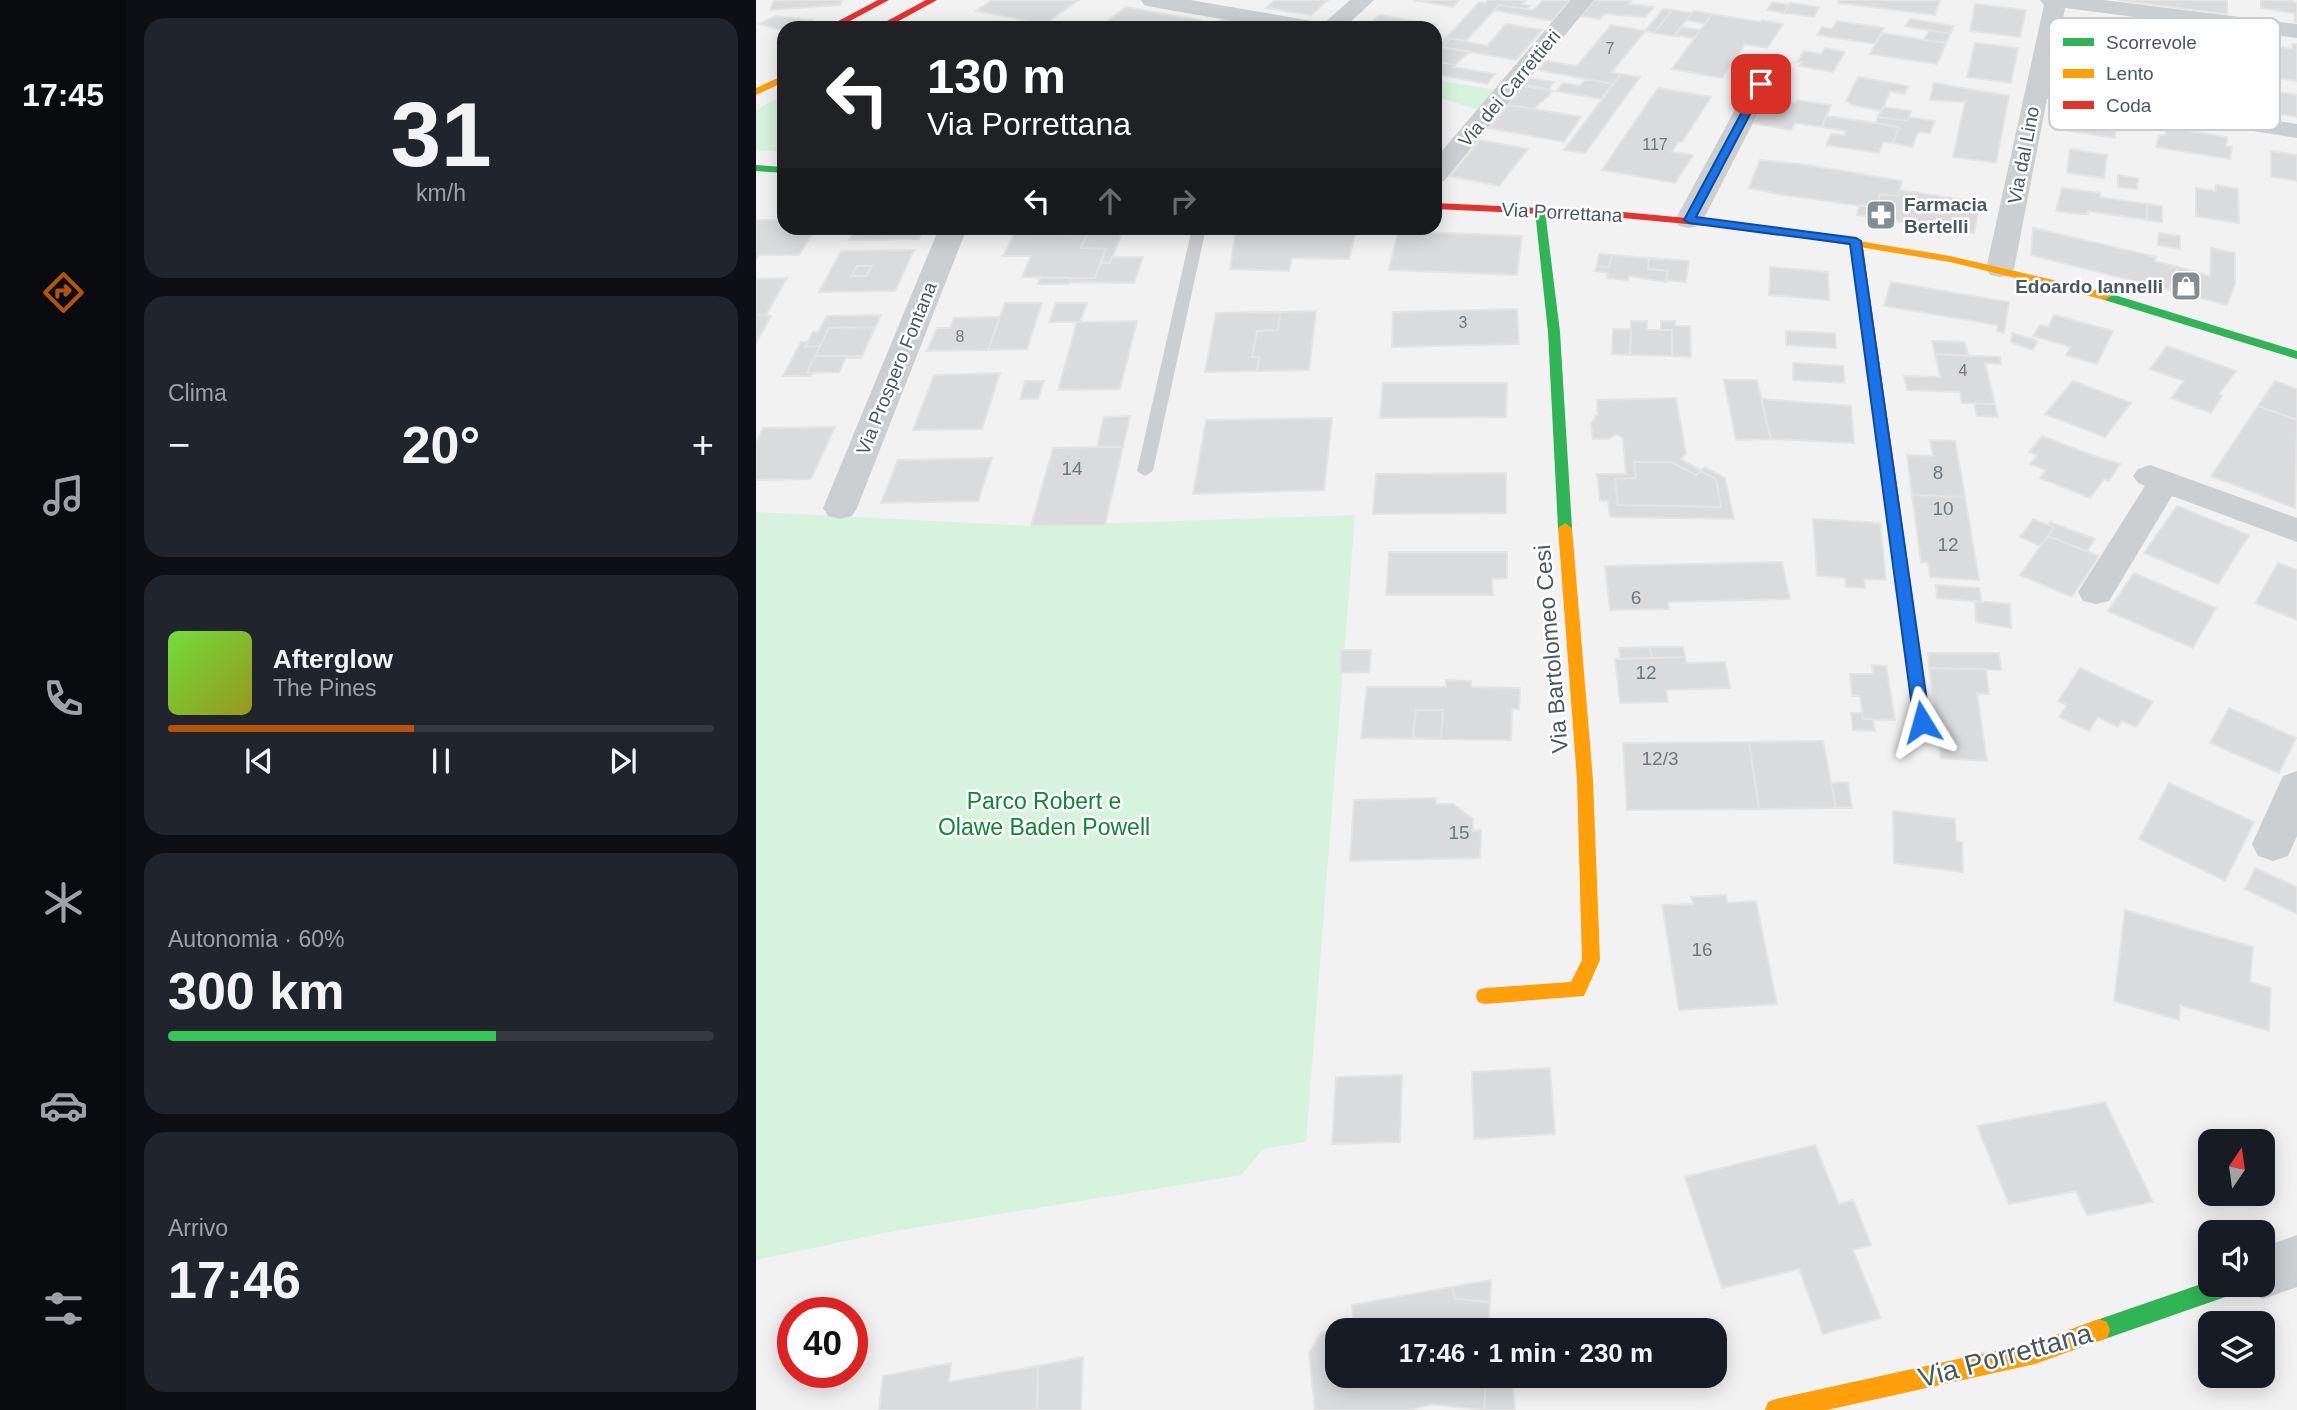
<!DOCTYPE html>
<html lang="it">
<meta charset="utf-8">
<style>
body{margin:0;font-family:Helvetica,sans-serif;background:#20242c;color:#f1f3f6;height:100vh;display:flex;flex-direction:column;font-size:26px;white-space:nowrap}
*{box-sizing:border-box;margin:0}
p{font-size:23px;color:#9ea1a6}
.icon{flex:none;width:38px;height:38px;fill:none;stroke:currentColor;stroke-width:2;stroke-linecap:round;stroke-linejoin:round}
.map{position:relative;flex:1;overflow:hidden}
.panel{display:flex;flex-direction:column;gap:18px;padding:18px;background:#0d0f14;width:630px}
.panel>*{flex:none}
.top-card{position:absolute;left:21px;top:21px;width:665px;height:214px;border-radius:21px;box-shadow:0 4px 18px #0003;background:#202124;color:#fff;overflow:hidden}
.needle{width:46px;rotate:13deg}
.fabs{position:absolute;left:1442px;top:1129px;display:grid;gap:14px}
.fabs a{display:grid;place-items:center;width:77px;height:77px;border-radius:14px;background:#171b24;box-shadow:0 4px 18px #0003;font-size:35px}
.speed{position:absolute;left:21px;top:1297px;display:flex;gap:14px;font-size:35px;font-weight:700;text-align:center}
.speed>*{display:grid;place-content:center;width:91px;height:91px;border-radius:50%;background:#171b24;box-shadow:0 4px 18px #0003;line-height:1}
.speed .limit{border:10px solid #d22;background:#fff;color:#111}
.pin{position:absolute;display:grid;place-items:center;width:60px;height:60px;color:#fff;margin:-30px;border-radius:14px;box-shadow:0 4px 10px #0006}
.me{position:absolute;width:77px;margin:-38px;rotate:352deg;stroke-linejoin:round;filter:drop-shadow(0 0 5px #0008)}
.turn{display:flex;align-items:center;gap:24px;height:147px;padding:0 35px;font-size:32px}
.turn .icon{width:91px;height:91px;stroke-width:2.5}
.turn b{display:block;font-size:49px;line-height:60px}
.lanes{display:flex;align-items:center;height:66px;padding:0 35px;background:#0003;justify-content:center;gap:35px;direction:ltr}
.lanes .off{opacity:.35}
.big{font-size:52px;font-weight:600;line-height:1.1}
.panel .tile{flex:1;display:flex;flex-direction:column;justify-content:center;gap:10px;min-width:0;padding:0 24px;border-radius:21px;background:#20242c}
.panel .dial{align-items:center;gap:0}
.dial b{font-size:91px;line-height:1}
.song{display:flex;align-items:center;gap:21px}
.cover{width:84px;height:84px;border-radius:10px;background:linear-gradient(135deg,hsl(100 70% 55%),hsl(60 70% 35%))}
.played{height:7px;border-radius:4px;background:linear-gradient(90deg,#b45309 45%,#363941 45%)}
.keys{display:flex;justify-content:space-around;direction:ltr}
.heat{display:flex;justify-content:space-between;align-items:center;font-size:38px;direction:ltr}
.charge{height:10px;border-radius:5px;background:linear-gradient(90deg,#34c759 60%,#363941 0)}
.trip{position:absolute;left:569px;top:1318px;width:402px;height:70px;border-radius:21px;background:#171b24;box-shadow:0 4px 18px #0003;font-weight:600;line-height:70px;text-align:center}
main{display:flex;flex:1;min-height:0}
.dock{display:flex;flex-direction:column;width:126px;justify-content:space-around;align-items:center;background:#090b0e;color:#9ea1a6}
.dock .icon{width:49px;height:49px}
.dock .on{color:#b45309}
.dock b{font-size:32px;color:#f1f3f6}
.map>svg:first-child{display:block}
.green{fill:#d6f3dd}
.building{fill:#dadbdc;stroke:#e4e4e5;stroke-width:2}
.lines{fill:none;stroke-linecap:round;stroke-linejoin:round}
.lane{fill:#cbcfd2;fill-rule:evenodd}
.street{fill:#cbcfd2;fill-rule:evenodd}
.fast{fill:#30b455;fill-rule:evenodd}
.slow{fill:#ff9f0a;fill-rule:evenodd}
.jam{fill:#e5322d;fill-rule:evenodd}
.route{fill:#1a73e8;stroke:#114b97;stroke-width:2}
.labels{text-anchor:middle;stroke-width:5;stroke-linejoin:round;paint-order:stroke}
.far-number-label{font-size:16px;fill:#6c7a80}
.far-street-label{font-size:19px;fill:#475861;stroke:#fff}
.far-poi-label{font-size:19px;font-weight:bold;fill:#475861;stroke:#fff;text-anchor:start}
.number-label{font-size:19px;fill:#6c7a80}
.street-label{font-size:23px;fill:#475861;stroke:#fff}
.park-label{font-size:23px;fill:#10843a;stroke:#fff}
.near-street-label{font-size:28px;fill:#475861;stroke:#fff}
.key{fill:#fff;stroke:#c8cdd0;stroke-width:2}
.key-label{font-size:19px;fill:#475861}
</style>
<main>
<nav class="dock">
<b>17:45</b>
<svg class="icon on" aria-label="directions" viewBox="0 0 24 24"><path d="M12 3l9 9-9 9-9-9zM9 14v-3h6M13 9l2 2-2 2"/></svg>
<svg class="icon" aria-label="music" viewBox="0 0 24 24"><path d="M9 18V5l10-2v13"/><circle cx="6" cy="18" r="3"/><circle cx="16" cy="16" r="3"/></svg>
<svg class="icon" aria-label="phone" viewBox="0 0 24 24"><path d="M5 4h4l2 5-3 2q2 4 5 5l2-3 5 2v4C11 20 4 13 5 4z"/></svg>
<svg class="icon" aria-label="climate" viewBox="0 0 24 24"><path d="M12 3v18M4 7l16 10M4 17L20 7"/></svg>
<svg class="icon" aria-label="car" viewBox="0 0 24 24"><path d="M5 17H2v-5l4-1 3-4h7l3 4 3 1v5h-3M9 17h6M6 11h13"/><circle cx="7" cy="17" r="2"/><circle cx="17" cy="17" r="2"/></svg>
<svg class="icon" aria-label="filters" viewBox="0 0 24 24"><path d="M4 7h16M4 17h16"/><circle cx="9" cy="7" r="2"/><circle cx="15" cy="17" r="2"/></svg>
</nav>
<section class="panel">
<div class="tile dial"><b>31</b><p>km/h</p></div>
<div class="tile"><p>Clima</p>
<div class="heat"><a>−</a><b class="big">20°</b><a>+</a></div>
</div>
<div class="tile">
<div class="song"><i class="cover"></i><div><b>Afterglow</b><p>The Pines</p></div></div>
<div class="played"></div>
<div class="keys"><svg class="icon" aria-label="previous" viewBox="0 0 24 24"><path d="M18 5L8 12l10 7zM5 5v14"/></svg><svg class="icon" aria-label="pause" viewBox="0 0 24 24"><path d="M8 5v14M16 5v14"/></svg><svg class="icon" aria-label="next" viewBox="0 0 24 24"><path d="M6 5l10 7-10 7zM19 5v14"/></svg></div>
</div>
<div class="tile"><p>Autonomia · 60%</p><b class="big">300 km</b><div class="charge"></div></div>
<div class="tile"><p>Arrivo</p><b class="big">17:46</b></div>
</section>
<div class="map">
<svg width="1541" height="1410" viewBox="0 0 1541 1410">
<rect width="100%" height="100%" fill="#f3f2f2"/>
<path class="green" d="M679,80L740,90L722,110L679,96Z
M28,94V152L0,150V110Z
M0,512L275,526L599,515L550,1142L507,1149L485,1175L133,1232L0,1260Z"/>
<path class="building" d="M18,0H86L84,5L14,10Z
M236,0H323L289,24L220,11Z
M519,0H572L555,15L510,8Z
M657,0H703L697,7Z
M732,0H770L766,4L774,6L771,9L743,5L710,41L690,38L723,2L730,3Z
M787,0H815L796,21L738,10L743,5L777,10Z
M838,0H876L873,4L898,7L889,17L848,14L844,19L825,16Z
M1083,0H1184L1179,15L1082,3Z
M1361,0H1471V14Z
M1505,0H1534L1541,3V22H1539L1538,13L1505,8Z
M1016,2L1033,5L1028,13L1011,10Z
M1034,3L1063,7L1058,17L1028,13Z
M1219,4L1270,10L1264,37L1214,31Z
M370,7L444,20L434,28H342Z
M907,9L916,10L898,33L889,31Z
M916,10L936,13L918,36L898,33Z
M938,11L956,14L949,24L931,20Z
M956,14L1005,22L1006,20L1027,24L1011,48L989,44L966,78L916,69Z
M623,15L680,25L677,28H610Z
M19,16L56,20L39,28H28V31L4,24Z
M467,18L485,21L476,28L458,25Z
M1154,19L1198,26L1194,34L1149,26Z
M1081,21L1128,28L1119,44L1061,35L1066,27L1076,29Z
M750,24L786,30L760,60L687,47L694,38L731,46Z
M855,25L889,31L856,72L865,74L857,84L782,70L790,61L821,66Z
M926,27L944,30L938,38L919,35Z
M1173,30L1194,34L1190,43L1168,40Z
M1126,33L1168,40L1190,43L1181,64L1114,54Z
M690,38H694L687,47L713,52L699,65L679,61V50Z
M1483,42L1537,49L1536,44H1541V81L1484,73Z
M1219,43L1262,48L1255,83L1211,77Z
M1069,48L1089,52L1077,72L1043,66L1046,62H1041L1048,51L1065,54Z
M679,61L699,65L697,67L739,74L731,84L679,74Z
M865,74L884,77L829,153L808,150Z
M1102,77L1152,86L1148,94L1134,91L1126,111L1097,105L1090,101Z
M774,78L798,82L793,89L768,85Z
M830,79L857,84L845,99L800,91L807,83L824,86Z
M1178,83L1253,96L1240,163L1197,157L1209,102L1174,100Z
M767,86L797,91L778,109L752,105Z
M902,88L955,97L926,142H922L916,152L937,155L919,183L846,170Z
M1524,92L1541,95V117L1510,112L1512,98L1523,100Z
M1009,99L1040,103L1041,100L1075,105L1066,127L1039,123L1035,130L997,123Z
M752,105L778,109L825,117L808,142L733,128Z
M1127,107L1155,111L1151,121L1122,117Z
M1311,112L1361,119L1359,138L1308,130Z
M1070,116L1120,123L1143,127L1137,143L1127,142L1123,153L1070,145L1075,134L1088,135L1090,131L1066,127Z
M1122,117L1151,121L1153,117L1179,121L1174,133L1162,132L1156,147L1137,143L1143,127L1120,123Z
M1411,127L1471,137L1470,146L1476,147L1474,159L1400,147L1403,135H1409Z
M724,140L772,149L743,186L694,176Z
M1314,149L1351,155L1348,178L1311,173Z
M1515,151L1541,155V181L1515,177Z
M1004,160L1051,165L1146,181L1142,196L1124,194L1120,208L1022,194L993,188Z
M1362,175L1382,178L1381,189L1362,187Z
M1460,185L1482,189L1483,223L1440,216V188L1460,191Z
M1306,188L1344,193V197L1391,204V220L1332,211V214H1322L1300,211Z
M1143,190L1224,202L1218,233L1101,215L1103,205L1120,208L1124,194L1142,196Z
M1391,204L1406,206V222L1391,220Z
M0,220H28V228H60L43,255H3L0,259Z
M100,228H169L163,239L93,240Z
M261,228H317L315,235L258,234Z
M480,228H601L593,259L536,258L533,271L474,269Z
M1277,228L1400,257L1399,261L1422,267L1413,290L1275,255Z
M323,230L367,231L354,263H345L350,249L325,248L331,234H321Z
M642,231L766,236L761,275L633,270Z
M1403,233L1424,236V249L1402,245Z
M258,234H331L325,248L350,249L339,278L266,277L275,256H247Z
M1455,248L1479,253V284L1471,305L1413,290L1422,267L1454,276Z
M158,250L139,291L63,292L85,251Z
M843,254L856,255L853,267L841,266Z
M856,255L893,258L892,269L912,271L910,282L873,276L872,280L851,278L852,273L839,271L841,266L853,267Z
M356,257H387L378,283L314,282L316,278H339L345,263H354Z
M893,258L933,261L930,282L910,280L912,271L892,269Z
M101,266H116L110,276H95Z
M1014,267L1072,272L1073,300L1013,295Z
M31,278L10,315H0V279Z
M285,278H316L313,284H282Z
M1135,282L1253,302L1248,333L1241,331L1242,325L1128,306Z
M249,303H286L271,349L232,350Z
M300,303H331L324,322H293Z
M761,309L763,344L636,347L637,312Z
M560,311L553,370L501,371L503,357H496L501,331L522,330L524,312Z
M524,312L522,330L501,331L496,357H503L501,371L449,372L460,313Z
M0,315L15,316L0,343Z
M125,315L105,358H90L83,372L51,373L64,346L49,347L57,332H62L71,316Z
M1298,315L1357,331L1341,364L1310,355L1315,347L1277,336L1284,325L1292,327Z
M244,317L232,350L171,351L181,328H194L198,318Z
M381,321L364,389L302,390L321,322Z
M875,321H891V330H916V356L874,355Z
M905,321H919V326H934L935,357L916,356V330H905Z
M119,327L106,356H59L73,328Z
M857,329H875L874,355L856,354Z
M1030,331L1079,333L1080,348L1030,345Z
M1256,333L1282,341L1276,350L1255,342Z
M1176,341L1208,342L1213,356L1179,354Z
M45,342H52L49,347L64,346L51,373H57L55,376H27Z
M1411,346L1480,371L1463,394L1466,396L1455,413L1415,398L1428,381L1394,369Z
M1179,354L1244,357L1245,364L1229,363L1239,404L1206,403L1204,392L1151,390L1148,376L1184,377Z
M1037,363L1087,366L1089,383L1037,380Z
M244,373L226,429L157,430L178,375Z
M968,380H1001L1015,439L980,440Z
M269,381H288L282,399H264Z
M1317,381L1375,403L1349,437L1289,414Z
M1519,381L1541,389V420L1502,406Z
M627,383H751L750,417L624,418Z
M920,398L930,454L924,459L945,470L949,467L969,478L978,519L854,517L852,501H844L841,474H870L867,438L860,434L853,439H837L835,423L839,420V416L842,415L841,400Z
M1005,399L1095,406L1098,443L1015,439Z
M1218,404H1239L1242,417L1221,416Z
M1502,406L1541,420L1539,508L1455,476Z
M374,416L367,447H341L348,417Z
M576,418L568,490L437,494L450,420Z
M79,427L55,479L0,480V443L7,428Z
M1286,436L1333,454L1364,464L1353,481L1348,479L1334,498L1284,478L1290,470L1274,464L1281,455L1273,452Z
M1174,440L1199,441L1209,497L1156,495L1151,455L1177,456Z
M341,447H367L349,525L275,526L297,448Z
M236,458L222,501L125,503L142,460Z
M878,462H915L940,475L945,471L960,479L965,507L862,505L859,479L880,478Z
M750,473V513L617,514L620,474Z
M1156,495L1209,497L1223,580L1174,577L1172,562H1165Z
M1421,506L1493,535L1462,584L1388,553Z
M1057,519L1124,523L1130,580L1108,579L1109,588L1090,587L1089,578L1061,576Z
M1277,519L1298,527L1285,546L1264,537Z
M1294,522L1339,539L1331,551L1292,536L1298,527L1292,525Z
M1292,536L1343,556L1316,597L1264,575Z
M633,552H751V578L736,579L737,595H630Z
M1026,562L1034,599L912,602L913,609L854,610L849,566Z
M1522,563L1541,570V620L1499,603Z
M1378,573L1460,608L1437,648L1352,611Z
M1180,585L1223,588L1226,602L1181,598Z
M1219,601L1254,604L1255,628L1220,622Z
M894,647H927L929,657L896,658Z
M894,647L896,658L864,659L863,648Z
M585,650H615L613,672L584,673Z
M1172,653H1243L1245,670L1173,668Z
M929,657L930,663L969,662L974,688L910,690L912,702L864,703L859,659Z
M1116,665L1130,666L1139,720L1107,719L1104,696H1096L1094,674H1117Z
M1173,668L1230,669L1233,694H1221L1231,761L1185,758Z
M1324,668L1397,702L1380,727L1366,721L1362,727L1342,717L1333,731L1303,717L1311,705L1302,701Z
M690,680L715,681V687L764,688L763,709H756L755,740L605,738L611,687H690Z
M1473,708L1540,738L1523,773L1454,743Z
M660,710H687L685,739L657,738Z
M1095,713H1106L1107,719H1117L1119,731L1097,730Z
M1067,741L1080,808L1003,809L993,742Z
M993,742L1003,809L871,810L867,743Z
M1092,782L1096,808H1080L1075,783Z
M1413,783L1498,822L1469,881L1383,839Z
M680,798V804H697L717,819V831L725,830L724,858L594,861L598,800Z
M1137,811L1199,819L1200,841L1206,842L1207,872L1138,863Z
M1499,868L1541,887V914L1489,889Z
M970,895L971,903L1000,901L1021,1004L923,1010L906,905L937,904L935,897Z
M1369,910L1497,947L1494,982L1515,988L1513,1031L1424,1005L1423,1020L1358,1001Z
M794,1068L799,1134L718,1139L716,1072Z
M646,1075L644,1142L576,1144L580,1077Z
M1349,1102L1397,1202L1331,1215L1320,1191L1253,1204L1221,1126Z
M1059,1145L1083,1204L1097,1200L1115,1245L1097,1250L1125,1318L1067,1334L1043,1269L966,1288L929,1177Z
M735,1280L734,1302L699,1299L696,1287Z
M696,1287L699,1299L734,1302L732,1330H581V1376H730L728,1410L676,1404L654,1410H559L553,1353L565,1333L598,1326L596,1305Z
M327,1357L325,1410H281L282,1366Z
M195,1363L193,1382L282,1366L281,1410H123L127,1376Z
M730,1376H756L759,1410H728Z"/>
<g class="lines">
<path class="lane" d="M436,228H450L397,471L389,476L381,471Z"/>
<path class="street" d="M385,0H434L556,21L566,25L594,0H618L588,28H518L396,7L388,5Z
M815,0H838L688,181L679,183V159Z
M1284,0H1347L1541,24V38L1309,8L1294,85L1541,124V138L1291,99L1258,269L1254,275L1244,277L1234,275L1230,269L1288,5Z
M1005,77L1013,79L1017,84L947,220L943,226L933,228L923,226L919,220L993,84L997,79Z
M183,228H211L101,508L96,516L84,519L72,516L67,508Z
M1394,465L1541,518V542L1416,496L1353,601L1340,604L1327,601L1322,592L1389,486L1382,483L1377,476L1382,469Z
M1541,771V836L1532,856L1517,861L1502,856L1496,844L1527,776Z
M1541,1235V1287L1507,1299L1489,1291L1486,1284H1507V1247Z"/>
<path class="fast" d="M0,165L28,167V173L0,171Z
M784,208L789,211L804,332L816,528L809,533L802,528L792,332L779,211Z
M1349,292L1541,351V359L1345,299V293Z
M1138,509L1145,514L1174,722L1172,726H1160L1158,722L1131,514Z
M1454,1281V1284H1485L1483,1292L1475,1295L1343,1341L1335,1338L1332,1330L1335,1322Z"/>
<path class="slow" d="M28,75V82L0,95V88Z
M1005,225L1194,256L1353,293L1355,296L1349,300L1194,262L1001,230V226Z
M809,523L816,528L837,780L844,960L828,996L729,1004L722,1002L720,996L722,990L729,988L815,982L826,960L821,780L802,528Z
M1343,1319L1351,1322L1354,1330L1351,1338L1279,1364L1071,1410H1009L1012,1402L1020,1399L1279,1342Z"/>
<path class="jam" d="M122,0H133L81,28H69Z
M170,0H181L130,28H118Z
M679,203L867,212L1005,225L1011,228L1005,231L867,218L679,209Z
M1100,238L1106,241L1145,514L1138,519L1131,514L1094,241Z"/>
</g>
<path class="route" d="M1002,82L1010,84L940,217L1100,238L1105,241L1174,722L1166,728L1158,722L1094,244L933,223L928,220Z"/>
<defs>
<g id="pharmacy-square" transform="scale(1.575)"><rect x="-9" y="-9" width="18" height="18" rx="4" fill="#838e94" stroke="#fff"/><path d="M-2-6h4v4h4v4h-4v4h-4v-4h-4v-4h4Z" fill="#fff"/></g>
<g id="shop-square" transform="scale(1.575)"><rect x="-9" y="-9" width="18" height="18" rx="4" fill="#838e94" stroke="#fff"/><path d="M-5-2.5h2.3a2.7 3.5 0 0 1 5.4 0H5L5.5 6h-11ZM-1.5-2.5h3a1.5 2.3 0 0 0-3 0Z" fill="#fff"/></g>
</defs>
<g fill-rule="evenodd">
<use href="#pharmacy-square" x="1125" y="215"/>
<use href="#shop-square" x="1430" y="286"/>
</g>
<g class="labels">
<g class="far-number-label">
<text x="854" y="54">7</text>
<text x="899" y="150">117</text>
<text x="707" y="328">3</text>
<text x="204" y="342">8</text>
<text x="1207" y="376">4</text>
</g>
<g class="far-street-label">
<text transform="translate(753 88) rotate(-50)" y="7">Via dei Carrettieri</text>
<text transform="translate(1267 155) rotate(-79)" y="7">Via dal Lino</text>
<text transform="translate(806 212) rotate(3)" y="7">Via Porrettana</text>
<text transform="translate(140 368) rotate(-68)" y="7">Via Prospero Fontana</text>
</g>
<g class="far-poi-label">
<text x="1148" y="211">Farmacia<tspan x="1148" dy="22">Bertelli</tspan></text>
<text x="1407" y="293" text-anchor="end">Edoardo Iannelli</text>
</g>
<g class="number-label">
<text x="316" y="475">14</text>
<text x="1182" y="479">8</text>
<text x="1187" y="515">10</text>
<text x="1192" y="551">12</text>
<text x="880" y="604">6</text>
<text x="890" y="679">12</text>
<text x="904" y="765">12/3</text>
<text x="703" y="839">15</text>
<text x="946" y="956">16</text>
</g>
<g class="street-label">
<text transform="translate(795 649) rotate(-95)" y="8">Via Bartolomeo Cesi</text>
</g>
<g class="park-label">
<text x="288" y="809">Parco Robert e<tspan x="288" dy="26">Olawe Baden Powell</tspan></text>
</g>
<g class="near-street-label">
<text transform="translate(1249 1355) rotate(-15)" y="10">Via Porrettana</text>
</g>
</g>
<rect x="1293" y="18" width="231" height="112" rx="10" class="key"/>
<rect x="1307" y="38" width="31" height="8" fill="#30b455"/>
<rect x="1307" y="69" width="31" height="9" fill="#ff9f0a"/>
<rect x="1307" y="101" width="31" height="8" fill="#e5322d"/>
<g class="key-label">
<text x="1350" y="49">Scorrevole</text>
<text x="1350" y="80">Lento</text>
<text x="1350" y="112">Coda</text>
</g>
</svg>
<div class="fabs">
<a><svg class="needle" viewBox="-14 -14 28 28"><path d="M0-13l5 13h-10z" fill="#e53935"/><path d="M0 13l5-13h-10z" fill="#9ea1a6"/></svg></a>
<a><svg class="icon" aria-label="sound" viewBox="0 0 24 24"><path d="M4 9h4l5-4v14l-5-4H4zM17 9q2 3 0 6"/></svg></a>
<a><svg class="icon" aria-label="layers" viewBox="0 0 24 24"><path d="M12 4l9 5-9 5-9-5zM3 14l9 5 9-5"/></svg></a>
</div>
<div class="speed"><div class="limit">40</div></div>
<div class="pin" style="left:1005px;top:84px;background:#d93025"><svg class="icon" aria-label="arrive" viewBox="0 0 24 24"><path d="M6 21V4h12l-3 4 3 4H6"/></svg></div>
<svg class="me" style="left:1166px;top:722px" viewBox="-20 -20 40 40"><path d="M0-17L14 15 0 8-14 15z" fill="#1a73e8" stroke="#fff" stroke-width="4"/></svg>
<div class="trip">17:46 · 1 min · 230 m</div>
<div class="top-card">
<div class="turn"><svg class="icon" aria-label="left" viewBox="0 0 24 24"><path d="M17 20v-9H6M10 6l-5 5 5 5"/></svg><div><b>130 m</b>Via Porrettana</div></div>
<div class="lanes"><svg class="icon" aria-label="left" viewBox="0 0 24 24"><path d="M17 20v-9H6M10 6l-5 5 5 5"/></svg><svg class="icon off" aria-label="ahead" viewBox="0 0 24 24"><path d="M12 20V5M6 11l6-6 6 6"/></svg><svg class="icon off" aria-label="right" viewBox="0 0 24 24"><path d="M7 20v-9h11M14 6l5 5-5 5"/></svg></div>
</div>
</div>
</main>
